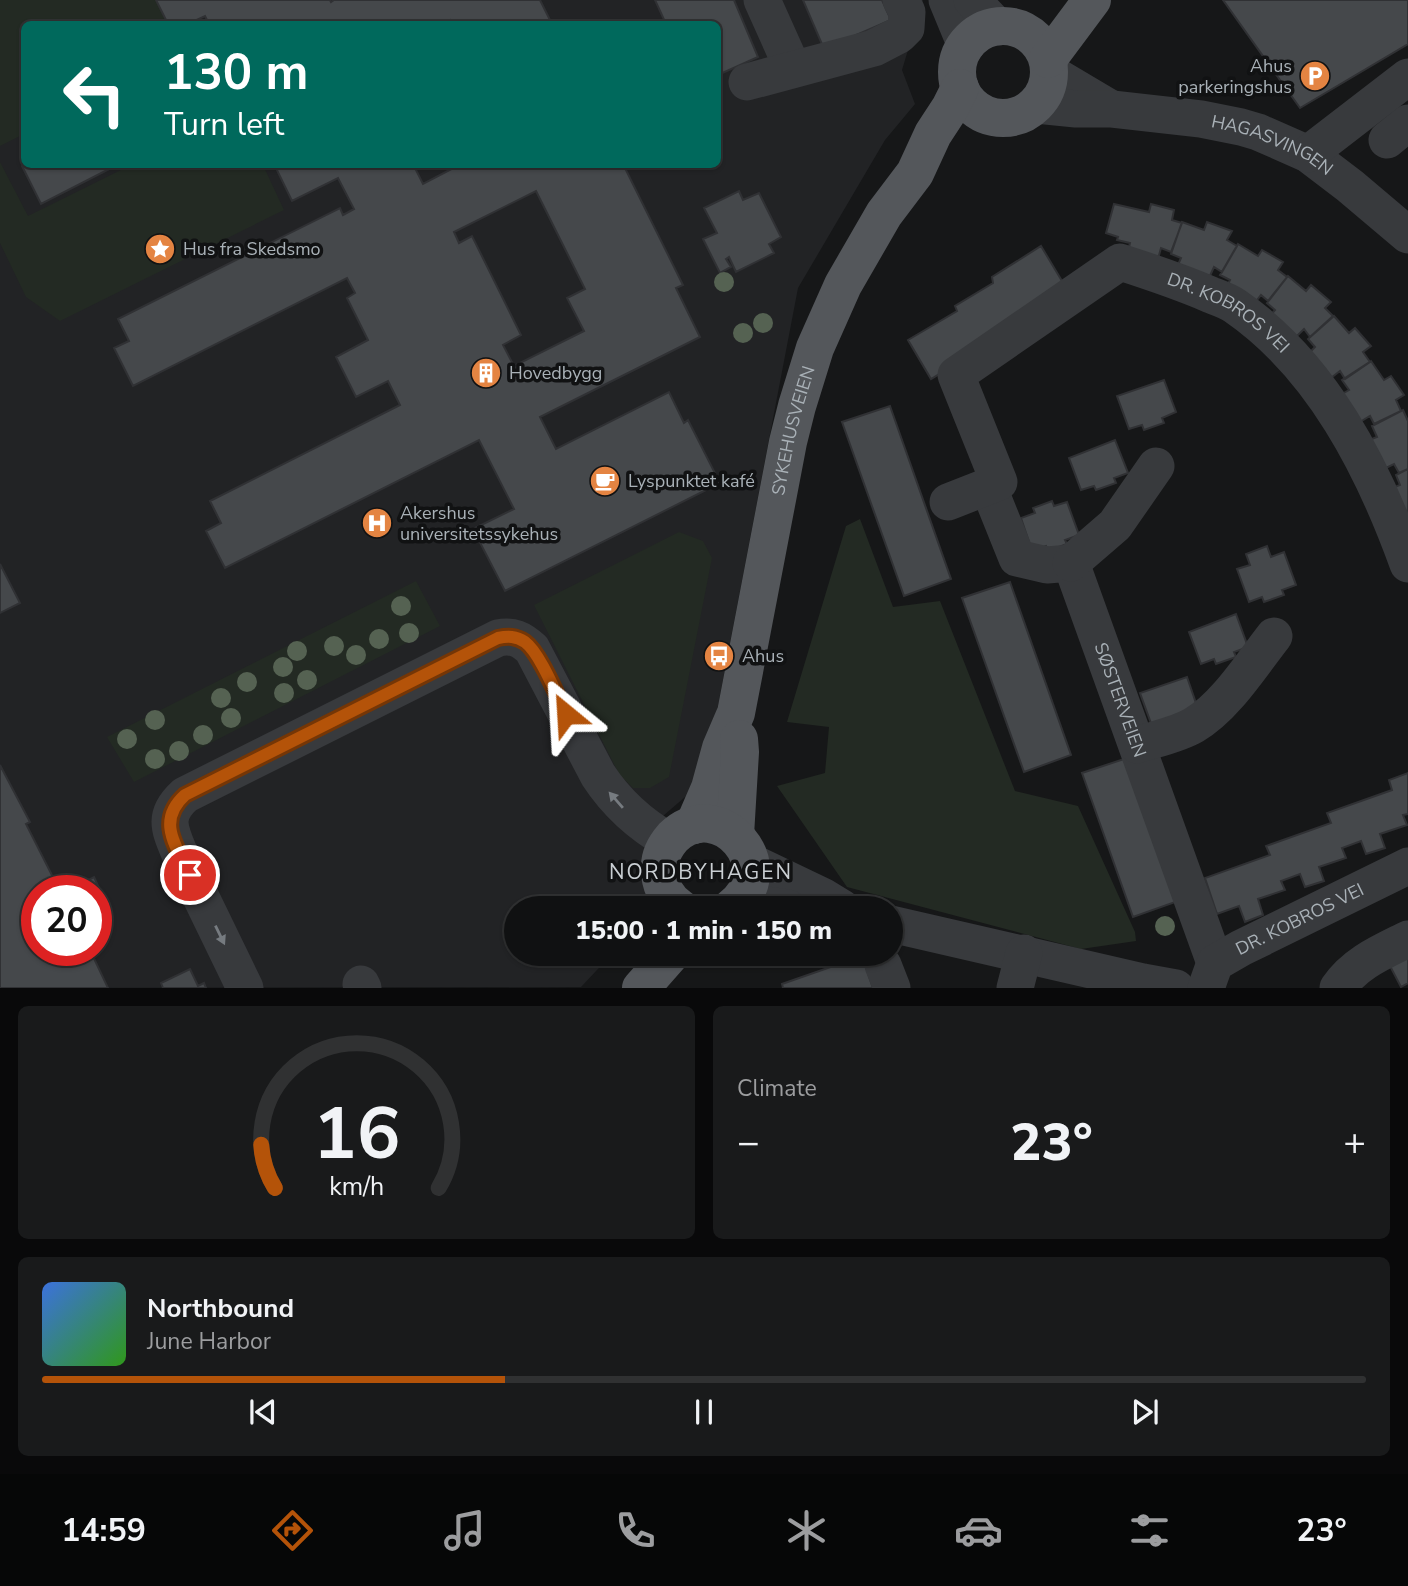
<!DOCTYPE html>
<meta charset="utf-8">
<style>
body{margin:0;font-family:"Nunito Sans",sans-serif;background:#191a1b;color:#f1f3f6;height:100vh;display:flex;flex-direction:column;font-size:26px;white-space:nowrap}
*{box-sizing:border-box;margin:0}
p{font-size:23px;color:#9c9d9f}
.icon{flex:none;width:38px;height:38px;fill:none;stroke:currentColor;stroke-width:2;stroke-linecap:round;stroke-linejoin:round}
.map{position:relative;height:988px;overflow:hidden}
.panel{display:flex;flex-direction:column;gap:18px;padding:18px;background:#09090a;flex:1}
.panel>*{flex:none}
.top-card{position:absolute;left:21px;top:21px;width:700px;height:147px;border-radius:10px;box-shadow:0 2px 5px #0004,0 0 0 2px #303132;background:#00695c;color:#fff;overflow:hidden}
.speed{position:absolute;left:21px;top:875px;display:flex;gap:14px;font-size:35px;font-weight:700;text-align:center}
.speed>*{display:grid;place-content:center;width:91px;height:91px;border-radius:50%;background:#101112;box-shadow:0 2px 5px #0004,0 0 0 2px #303132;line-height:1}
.speed .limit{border:10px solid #d22;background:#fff;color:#111}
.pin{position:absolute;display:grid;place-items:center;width:60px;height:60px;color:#fff;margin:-30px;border:4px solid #fff;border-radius:50%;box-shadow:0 2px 7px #0007}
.me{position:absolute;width:77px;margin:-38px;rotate:333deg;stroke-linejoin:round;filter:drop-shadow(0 0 5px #0008)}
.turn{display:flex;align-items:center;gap:24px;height:147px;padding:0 28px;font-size:32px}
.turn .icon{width:91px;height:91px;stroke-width:2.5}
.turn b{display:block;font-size:49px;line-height:60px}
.big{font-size:52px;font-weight:800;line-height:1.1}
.panel .widget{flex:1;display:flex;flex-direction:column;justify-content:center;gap:10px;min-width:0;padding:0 24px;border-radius:10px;background:#191a1b}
.panel .dial{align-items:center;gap:0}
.dial svg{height:182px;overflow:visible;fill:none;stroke:#303132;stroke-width:7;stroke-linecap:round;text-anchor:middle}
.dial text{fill:#f1f3f6;stroke:none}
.song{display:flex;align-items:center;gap:21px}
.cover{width:84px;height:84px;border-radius:10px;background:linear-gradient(135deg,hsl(220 70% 55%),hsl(110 70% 35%))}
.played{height:7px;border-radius:4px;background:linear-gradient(90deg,#b45309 35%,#303132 35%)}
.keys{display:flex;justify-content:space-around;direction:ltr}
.heat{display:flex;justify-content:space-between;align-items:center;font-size:38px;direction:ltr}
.panel .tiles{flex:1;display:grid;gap:18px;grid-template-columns:1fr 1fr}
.widget:last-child{grid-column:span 2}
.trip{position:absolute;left:504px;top:896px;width:399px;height:70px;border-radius:35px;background:#101112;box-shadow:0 2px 5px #0004,0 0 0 2px #303132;font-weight:800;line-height:70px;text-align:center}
.tab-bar{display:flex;height:112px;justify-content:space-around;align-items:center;background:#060707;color:#9c9d9f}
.tab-bar .icon{width:49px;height:49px}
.tab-bar .on{color:#b45309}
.tab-bar b{font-size:32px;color:#f1f3f6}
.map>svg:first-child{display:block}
.built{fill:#222325;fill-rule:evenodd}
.green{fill:#232a23}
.building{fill:#45484b;stroke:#303134;stroke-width:2;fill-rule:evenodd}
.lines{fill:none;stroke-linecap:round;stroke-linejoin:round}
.minor{stroke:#383a3d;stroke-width:37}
.major{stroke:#54575b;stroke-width:38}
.tree{fill:#556252}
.oneway{fill:#767b80}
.route-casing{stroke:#753606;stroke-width:18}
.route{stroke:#b45309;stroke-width:12}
.labels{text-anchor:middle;stroke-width:7;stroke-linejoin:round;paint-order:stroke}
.poi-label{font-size:18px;fill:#a9b1b7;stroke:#111213;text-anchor:start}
.street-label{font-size:18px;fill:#a9b1b7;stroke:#111213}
.quarter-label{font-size:21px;letter-spacing:2px;fill:#cacfd3;stroke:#111213}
</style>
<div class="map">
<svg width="1408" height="988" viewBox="0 0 1408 988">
<rect width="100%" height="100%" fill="#161718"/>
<path class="built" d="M0,0H923L902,70L915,104L885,140L798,288L708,758L699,785L642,834L654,906L652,908H516V954H612L581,987L0,988ZM24,24H718V164H24ZM37,891H96V950H37Z"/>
<path class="green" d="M0,0H156L167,24H24V134L0,146Z
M0,162L28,216L131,165H263L284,210L60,321L26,297L0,243Z
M860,519L893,607L940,601L1015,791L1078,806L1135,932L1136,941L1081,949L847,887L777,786L825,773L829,727L787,722L846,526Z
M679,532L703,541L712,558L669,777L650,788H633L619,774L534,605Z
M416,581L440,626L134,782L107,737Z"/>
<path class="building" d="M156,0H330L331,2L334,0H540L552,24H452L450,20L441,24H209L205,16L188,24H168Z
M655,0H734L758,57L718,75V24H666Z
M803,0H882L891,20L824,49Z
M1223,0H1408V44L1300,108Z
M25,164H119L41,204L22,166Z
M274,164H413L423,184L461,164H623L683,285L676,288L700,337L540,417L556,449L669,392L684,423L688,420L720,483L505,591L473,529L514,509L479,440L225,568L206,531L221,523L210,501L400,405L388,381L356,397L336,357L368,340L347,298L355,293L347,278L133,386L114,348L129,341L118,319L340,208L343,215L354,209L338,178L292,201ZM536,191L585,289L567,298L584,331L514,366L503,345L521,335L472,236L459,243L454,232Z
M739,191L743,200L759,193L781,237L769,244L774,253L736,272L729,257L726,259L731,267L720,273L703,239L717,233L704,208Z
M1114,204L1149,212L1151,204L1174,210L1172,220L1182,223L1171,252L1161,248L1158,259L1128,251L1130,243L1117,240L1118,237L1106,233Z
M1182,222L1204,230L1207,222L1232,231L1227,240L1237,246L1222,272L1214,267L1209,278L1177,267L1181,258L1171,254Z
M1238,244L1258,256L1262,250L1283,262L1278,270L1287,277L1268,301L1261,295L1254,304L1226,288L1230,280L1220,275Z
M1041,246L1065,286L982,348L931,379L908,340L957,311L955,306L993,283L992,277Z
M1288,276L1306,291L1311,285L1331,302L1325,308L1333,316L1310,337L1304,329L1295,338L1269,317L1275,310L1267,303Z
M1334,316L1349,333L1355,328L1371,346L1363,352L1370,362L1345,379L1340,371L1331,378L1309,353L1315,347L1308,339Z
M1371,361L1384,380L1391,376L1404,395L1396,400L1401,411L1374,424L1370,416L1360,422L1342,394L1349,390L1342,380Z
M1164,380L1176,412L1162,418L1164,423L1144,430L1142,425L1129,429L1117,396Z
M890,406L951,579L904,596L842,422Z
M1403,410L1408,421V469L1399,473L1394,464L1384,469L1369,440L1377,437L1372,426Z
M1115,440L1128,473L1114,478L1116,483L1096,490L1094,486L1081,490L1069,458Z
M1408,469V517L1392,488L1400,485L1396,475Z
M1052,501L1054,506L1067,502L1079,535L1065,540L1067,544L1048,551L1046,546L1032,551L1021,518L1035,513L1033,508Z
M1267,546L1271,557L1284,552L1296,585L1282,590L1284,595L1264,602L1262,597L1249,602L1237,569L1250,565L1246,554Z
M0,564L20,603L0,613Z
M1010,582L1071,755L1024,772L962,598Z
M1236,614L1248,647L1234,652L1236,657L1216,664L1214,659L1201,664L1189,632Z
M1187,677L1198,709L1152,726L1140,693Z
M1130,757L1181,900L1133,917L1082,773Z
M0,765L30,822L26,824L60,891H37V950H90L108,988H0Z
M1408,773V814L1403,815L1407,825L1380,834L1385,848L1366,854L1361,841L1342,848L1346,858L1319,867L1324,881L1305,887L1300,874L1281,881L1285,890L1258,899L1263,915L1245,922L1239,906L1217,914L1205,878L1270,855L1266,846L1331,823L1327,813L1392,790L1389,780Z
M94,877L105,901L96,906V891H67Z
M862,956L873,988H783L782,984Z
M1408,956V983L1401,987L1390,966Z
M190,969L198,986L204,983L206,988H163L161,983Z"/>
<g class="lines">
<g class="minor">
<path d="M762,0L793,69"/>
<path d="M947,0L966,46"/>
<path d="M972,0L998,27"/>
<path d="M1049,72L1108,107"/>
<path d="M747,82L874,48L899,35L906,28L907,12L901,0"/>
<path id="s1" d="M1036,105L1076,109H1112L1201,119L1241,127L1258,132L1308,154L1350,186L1408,235"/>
<path d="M1387,140L1408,123"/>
<path d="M1308,154L1408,77"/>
<path id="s2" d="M988,486L1017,558L1047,565L1071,563L1215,963"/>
<path id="s3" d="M948,502L999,482L956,375L1120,262C1151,272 1181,282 1211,295C1219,298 1228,301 1235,306C1322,366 1373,467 1408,564"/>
<path d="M1071,563L1115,525L1156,466"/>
<path d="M1137,745C1155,739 1177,735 1194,725C1225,707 1252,664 1274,636"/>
<path d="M751,862L824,897L842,908"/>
<path d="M740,901L788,908"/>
<path d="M891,924L1143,982L1176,988"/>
<path d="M883,965L892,988"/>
<path d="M361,984L363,988"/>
<path d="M245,988L179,852C169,828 163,815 185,795L498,638C513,635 521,639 532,649L598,775C617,804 639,824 669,841"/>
<path d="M1015,988L1024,953"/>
<path id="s4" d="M1206,988L1215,963L1241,948L1408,866"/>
<path d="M1338,988C1355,963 1382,952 1408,939"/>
</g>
<g class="major">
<circle cx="1003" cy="72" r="46"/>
<path d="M1048,59L1092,0"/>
<path id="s5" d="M694,825L710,788L721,748L736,713L788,442L797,406L815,348L843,285L884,214L915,173L933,134L950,108L960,88"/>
<path d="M735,835L740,752L739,739"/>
<path d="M680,908C666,899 659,883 660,866C660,856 666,845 673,837C719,793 785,868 731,908"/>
<path d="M641,988L671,954"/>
</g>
</g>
<g class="tree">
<circle cx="724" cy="282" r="10"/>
<circle cx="763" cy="323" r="10"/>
<circle cx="743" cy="333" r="10"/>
<circle cx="401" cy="606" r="10"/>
<circle cx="409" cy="633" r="10"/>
<circle cx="379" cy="639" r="10"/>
<circle cx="334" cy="646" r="10"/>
<circle cx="297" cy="651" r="10"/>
<circle cx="356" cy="655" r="10"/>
<circle cx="283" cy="667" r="10"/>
<circle cx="307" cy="680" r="10"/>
<circle cx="247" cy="682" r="10"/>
<circle cx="284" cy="693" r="10"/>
<circle cx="221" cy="698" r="10"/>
<circle cx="231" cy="718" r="10"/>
<circle cx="155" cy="720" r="10"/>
<circle cx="203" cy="735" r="10"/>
<circle cx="127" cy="739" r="10"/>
<circle cx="179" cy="751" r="10"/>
<circle cx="155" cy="759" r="10"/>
<circle cx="1165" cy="926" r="10"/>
</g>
<defs><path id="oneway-solid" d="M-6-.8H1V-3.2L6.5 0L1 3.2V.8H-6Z" transform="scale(1.75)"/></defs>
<g class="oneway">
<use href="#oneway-solid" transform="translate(616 800) rotate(-131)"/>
<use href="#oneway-solid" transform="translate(220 935) rotate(64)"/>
</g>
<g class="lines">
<g class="route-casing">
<path id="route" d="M190,875C176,846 156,821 185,795L498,638C508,636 516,636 525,642C540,653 557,696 566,714"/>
</g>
<use href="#route" class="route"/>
</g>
<defs>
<g id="parking-disc" transform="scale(1.575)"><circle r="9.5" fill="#e48442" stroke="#111213"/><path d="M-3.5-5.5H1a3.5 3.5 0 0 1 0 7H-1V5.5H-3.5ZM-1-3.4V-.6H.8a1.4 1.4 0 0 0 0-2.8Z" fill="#fff"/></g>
<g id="sight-disc" transform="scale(1.575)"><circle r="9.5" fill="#e48442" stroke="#111213"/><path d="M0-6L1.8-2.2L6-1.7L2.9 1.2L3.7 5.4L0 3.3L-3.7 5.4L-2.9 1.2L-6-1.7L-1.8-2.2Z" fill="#fff"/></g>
<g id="building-disc" transform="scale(1.575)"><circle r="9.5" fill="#e48442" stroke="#111213"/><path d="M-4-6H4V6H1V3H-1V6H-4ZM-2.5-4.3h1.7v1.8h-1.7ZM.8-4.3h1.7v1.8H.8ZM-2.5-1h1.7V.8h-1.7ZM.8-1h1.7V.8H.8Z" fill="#fff"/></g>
<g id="cafe-disc" transform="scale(1.575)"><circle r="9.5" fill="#e48442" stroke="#111213"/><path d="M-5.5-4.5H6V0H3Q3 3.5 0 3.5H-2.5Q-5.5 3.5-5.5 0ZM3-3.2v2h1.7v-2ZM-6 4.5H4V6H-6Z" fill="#fff"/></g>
<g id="hospital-disc" transform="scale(1.575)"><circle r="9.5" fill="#e48442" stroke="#111213"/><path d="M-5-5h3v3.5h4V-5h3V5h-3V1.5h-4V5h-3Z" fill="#fff"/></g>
<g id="bus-disc" transform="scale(1.575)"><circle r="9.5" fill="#e48442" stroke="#111213"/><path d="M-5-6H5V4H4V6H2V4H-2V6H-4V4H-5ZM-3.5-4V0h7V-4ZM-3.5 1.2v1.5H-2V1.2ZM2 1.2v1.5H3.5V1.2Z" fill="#fff"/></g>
</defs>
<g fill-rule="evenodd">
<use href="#parking-disc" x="1315" y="76"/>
<use href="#sight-disc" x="160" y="249"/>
<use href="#building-disc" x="486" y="373"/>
<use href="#cafe-disc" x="605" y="481"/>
<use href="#hospital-disc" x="377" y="523"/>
<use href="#bus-disc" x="719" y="656"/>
</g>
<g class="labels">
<g class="poi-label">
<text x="1292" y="72" text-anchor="end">Ahus<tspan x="1292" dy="21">parkeringshus</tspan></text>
<text x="183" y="255">Hus fra Skedsmo</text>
<text x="509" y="379">Hovedbygg</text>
<text x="628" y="487">Lyspunktet kafé</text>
<text x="400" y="519">Akershus<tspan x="400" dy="21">universitetssykehus</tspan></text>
<text x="742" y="662">Ahus</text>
</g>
<g class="street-label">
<text dy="6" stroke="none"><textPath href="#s1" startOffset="242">HAGASVINGEN</textPath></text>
<text dy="6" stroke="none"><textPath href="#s3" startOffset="490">DR. KOBROS VEI</textPath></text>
<text dy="6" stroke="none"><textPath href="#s5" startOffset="408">SYKEHUSVEIEN</textPath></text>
<text dy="6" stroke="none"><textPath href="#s2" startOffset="278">SØSTERVEIEN</textPath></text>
<text dy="6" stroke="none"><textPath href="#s4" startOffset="122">DR. KOBROS VEI</textPath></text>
</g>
<g class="quarter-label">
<text x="701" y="879">NORDBYHAGEN</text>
</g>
</g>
</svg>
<div class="speed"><div class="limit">20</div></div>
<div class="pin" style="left:190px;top:875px;background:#d93025"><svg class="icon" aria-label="arrive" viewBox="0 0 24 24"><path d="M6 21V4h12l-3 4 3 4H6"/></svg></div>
<svg class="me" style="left:566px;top:714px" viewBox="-20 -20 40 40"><path d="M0-17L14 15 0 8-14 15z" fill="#b45309" stroke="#fff" stroke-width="4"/></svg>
<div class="trip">15:00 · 1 min · 150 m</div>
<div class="top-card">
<div class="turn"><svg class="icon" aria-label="left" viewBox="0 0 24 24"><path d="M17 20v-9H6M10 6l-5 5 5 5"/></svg><div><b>130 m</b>Turn left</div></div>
</div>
</div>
<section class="panel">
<div class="tiles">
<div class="widget dial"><svg viewBox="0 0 100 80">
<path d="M14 69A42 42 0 1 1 86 69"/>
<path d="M14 69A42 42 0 0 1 8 50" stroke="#b45309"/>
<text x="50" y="56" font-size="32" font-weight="700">16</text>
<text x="50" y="72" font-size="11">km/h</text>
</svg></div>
<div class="widget"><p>Climate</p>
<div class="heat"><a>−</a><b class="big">23°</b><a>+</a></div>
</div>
<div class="widget">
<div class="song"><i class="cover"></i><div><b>Northbound</b><p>June Harbor</p></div></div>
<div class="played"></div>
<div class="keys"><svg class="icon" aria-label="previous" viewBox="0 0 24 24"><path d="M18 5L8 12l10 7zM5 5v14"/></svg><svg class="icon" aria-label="pause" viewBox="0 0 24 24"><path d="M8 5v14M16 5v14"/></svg><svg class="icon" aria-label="next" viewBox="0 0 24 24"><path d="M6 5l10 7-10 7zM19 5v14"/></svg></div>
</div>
</div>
</section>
<nav class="tab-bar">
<b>14:59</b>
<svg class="icon on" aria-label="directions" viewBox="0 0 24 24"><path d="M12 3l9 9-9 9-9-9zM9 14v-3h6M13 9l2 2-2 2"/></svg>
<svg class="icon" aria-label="music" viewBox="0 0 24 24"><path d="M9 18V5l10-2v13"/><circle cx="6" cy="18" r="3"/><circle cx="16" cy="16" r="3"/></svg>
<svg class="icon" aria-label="phone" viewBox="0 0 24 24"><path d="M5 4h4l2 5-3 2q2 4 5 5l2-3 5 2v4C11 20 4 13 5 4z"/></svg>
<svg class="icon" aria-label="climate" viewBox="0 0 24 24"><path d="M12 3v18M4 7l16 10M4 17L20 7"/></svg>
<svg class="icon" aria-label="car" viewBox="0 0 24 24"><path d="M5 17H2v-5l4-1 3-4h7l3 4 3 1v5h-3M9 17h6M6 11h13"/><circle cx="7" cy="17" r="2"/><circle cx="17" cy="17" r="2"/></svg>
<svg class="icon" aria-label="filters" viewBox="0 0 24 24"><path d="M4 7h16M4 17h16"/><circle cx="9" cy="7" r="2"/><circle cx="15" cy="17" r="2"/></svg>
<b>23°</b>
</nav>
